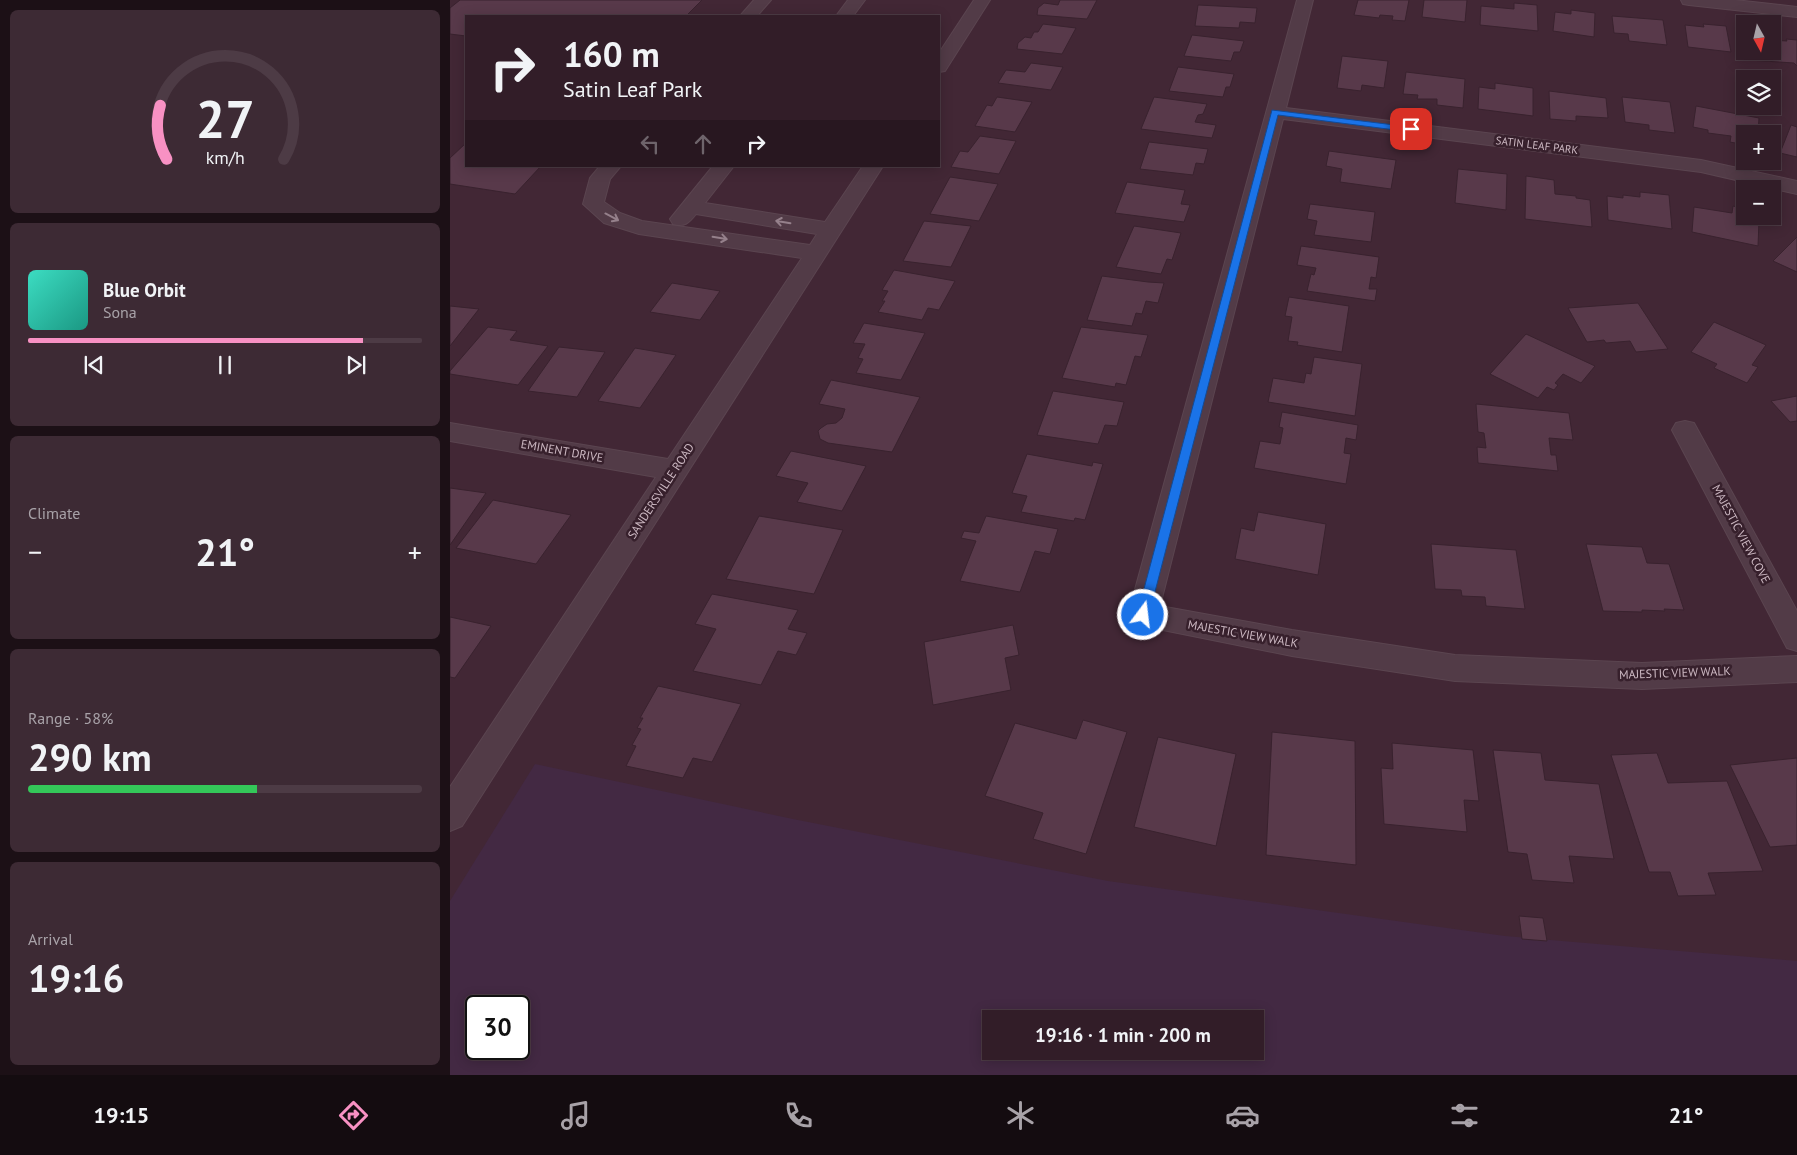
<!DOCTYPE html>
<meta charset="utf-8">
<style>
body{margin:0;font-family:"PT Sans",sans-serif;background:#3d2a34;color:#f1f3f6;height:100vh;display:flex;flex-direction:column;font-size:19px;white-space:nowrap}
*{box-sizing:border-box;margin:0}
p{font-size:16px;color:#a8a2a8}
.icon{flex:none;width:28px;height:28px;fill:none;stroke:currentColor;stroke-width:2;stroke-linecap:round;stroke-linejoin:round}
.map{position:relative;flex:1;overflow:hidden}
.drawer{display:flex;flex-direction:column;gap:10px;padding:10px;background:#1c1016;width:450px}
.drawer>*{flex:none}
.banner{position:absolute;left:15px;top:15px;width:475px;height:152px;border-radius:0px;box-shadow:0 2px 12px #0003,0 0 0 1px #4d3b45;background:#321d28;color:#f1f3f6;overflow:hidden}
.needle{width:32px;rotate:172deg}
.buttons{position:absolute;left:1286px;top:15px;display:grid;gap:10px}
.buttons a{display:grid;place-items:center;width:45px;height:45px;border-radius:0px;background:#321d28;box-shadow:0 2px 12px #0003,0 0 0 1px #4d3b45;font-size:25px}
.speed{position:absolute;left:15px;top:995px;display:flex;gap:10px;font-size:25px;font-weight:700;text-align:center}
.speed>*{display:grid;place-content:center;width:65px;height:65px;border-radius:50%;background:#321d28;box-shadow:0 2px 12px #0003,0 0 0 1px #4d3b45;line-height:1}
.speed .limit{border:2px solid #111;border-radius:8px;background:#fff;color:#111}
.pin{position:absolute;display:grid;place-items:center;width:42px;height:42px;color:#fff;margin:-21px;border-radius:10px;box-shadow:0 2px 8px #0006}
.me{position:absolute;width:55px;margin:-28px;rotate:15deg;stroke-linejoin:round;filter:drop-shadow(0 0 4px #0008)}
.turn{display:flex;align-items:center;gap:18px;height:105px;padding:0 15px;font-size:22px}
.turn .icon{width:65px;height:65px;stroke-width:2.5}
.turn b{display:block;font-size:35px;line-height:42px}
.lanes{display:flex;align-items:center;height:48px;padding:0 15px;background:#0003;justify-content:center;gap:25px;direction:ltr}
.lanes .off{opacity:.35}
.big{font-size:38px;font-weight:600;line-height:1.1}
.drawer .tile{flex:1;display:flex;flex-direction:column;justify-content:center;gap:8px;min-width:0;padding:0 18px;border-radius:8px;background:#3d2a34}
.drawer .dial{align-items:center;gap:0}
.dial svg{height:130px;overflow:visible;fill:none;stroke:#4d3b45;stroke-width:7;stroke-linecap:round;text-anchor:middle}
.dial text{fill:#f1f3f6;stroke:none}
.song{display:flex;align-items:center;gap:15px}
.cover{width:60px;height:60px;border-radius:8px;background:linear-gradient(135deg,hsl(170 70% 55%),hsl(170 70% 35%))}
.played{height:5px;border-radius:2px;background:linear-gradient(90deg,#f891c3 85%,#4d3b45 85%)}
.keys{display:flex;justify-content:space-around;direction:ltr}
.heat{display:flex;justify-content:space-between;align-items:center;font-size:28px;direction:ltr}
.charge{height:8px;border-radius:4px;background:linear-gradient(90deg,#34c759 58%,#4d3b45 0)}
.trip{position:absolute;left:532px;top:1010px;width:282px;height:50px;border-radius:0px;background:#321d28;box-shadow:0 2px 12px #0003,0 0 0 1px #4d3b45;font-weight:600;line-height:50px;text-align:center}
.tabs{display:flex;height:80px;justify-content:space-around;align-items:center;background:#140c10;color:#a8a2a8}
.tabs .icon{width:35px;height:35px}
.tabs .current{color:#f891c3}
.tabs b{font-size:22px;color:#f1f3f6}
main{display:flex;flex:1;min-height:0}
.map>svg:first-child{display:block}
.green{fill:#432943;fill-rule:evenodd}
.building{fill:#58394a;stroke:#39222e}
.lines{fill:none;stroke-linecap:round;stroke-linejoin:round}
.minor-casing{stroke:#5b4550;stroke-width:2}
.minor{fill:#523b47;fill-rule:evenodd}
.oneway{stroke:#95808b}
.route{fill:#1a73e8;stroke:#114b97}
.labels{text-anchor:middle;stroke-width:5;stroke-linejoin:round;paint-order:stroke}
.far-street-label{font-size:11px;fill:#ccb8c2;stroke:#37202c}
.street-label{font-size:12px;fill:#ccb8c2;stroke:#37202c}
</style>
<main>
<section class="drawer">
<div class="tile dial"><svg viewBox="0 0 100 80">
<path d="M14 69A42 42 0 1 1 86 69"/>
<path d="M14 69A42 42 0 0 1 10 36" stroke="#f891c3"/>
<text x="50" y="56" font-size="32" font-weight="700">27</text>
<text x="50" y="72" font-size="11">km/h</text>
</svg></div>
<div class="tile">
<div class="song"><i class="cover"></i><div><b>Blue Orbit</b><p>Sona</p></div></div>
<div class="played"></div>
<div class="keys"><svg class="icon" aria-label="previous" viewBox="0 0 24 24"><path d="M18 5L8 12l10 7zM5 5v14"/></svg><svg class="icon" aria-label="pause" viewBox="0 0 24 24"><path d="M8 5v14M16 5v14"/></svg><svg class="icon" aria-label="next" viewBox="0 0 24 24"><path d="M6 5l10 7-10 7zM19 5v14"/></svg></div>
</div>
<div class="tile"><p>Climate</p>
<div class="heat"><a>−</a><b class="big">21°</b><a>+</a></div>
</div>
<div class="tile"><p>Range · 58%</p><b class="big">290 km</b><div class="charge"></div></div>
<div class="tile"><p>Arrival</p><b class="big">19:16</b></div>
</section>
<div class="map">
<svg width="1347" height="1075" viewBox="0 0 1347 1075">
<rect width="100%" height="100%" fill="#422735"/>
<path class="green" d="M85,764L343,819L658,881L1055,936L1347,961V1075H0V901ZM26,1006H69V1049H26ZM541,1019H806V1051H541Z"/>
<path class="building" d="M10,0H252L236,16H16V36L0,34V8Z
M610,0H647L637,19L587,15L588,8L594,3L608,5Z
M908,0H959L955,21L942,20L943,16L930,15L929,18L904,15Z
M974,0H1017L1015,22L972,17Z
M1064,3L1087,5L1088,31L1030,25L1031,6L1064,9Z
M748,5L807,8L805,23L790,22L789,28L745,26Z
M1121,10L1145,13L1144,37L1103,31L1105,12L1121,14Z
M1162,16L1213,20L1217,45L1179,41L1178,34L1164,33Z
M593,24L626,28L612,54L567,49L568,43L575,37L581,38L584,32H588Z
M1253,24L1276,26L1281,52L1238,47L1235,25L1254,27Z
M742,35L794,41L790,52H784L781,61L734,56Z
M1336,39L1347,40V66L1344,63L1299,60L1297,51H1322V40L1337,41Z
M892,56L938,61L934,88L912,85L911,91L887,88Z
M581,63L613,67L601,90L548,83L556,70L575,72Z
M728,67L784,74L780,87H776L773,97L719,91Z
M956,72L1015,79L1013,108L987,105V99H967L968,95L953,94Z
M1045,83L1083,88V116L1028,109L1029,87L1045,89Z
M1099,91L1156,98L1158,118L1126,116V121L1100,119Z
M547,97L582,102L565,132L525,126L537,105L542,106Z
M704,97L757,104L753,114L748,115L745,122L766,125L762,138L691,129Z
M1172,97L1220,102L1225,133L1199,130V125L1175,122Z
M1246,106L1309,118L1308,134H1295V145L1280,142L1281,136L1258,133V130L1243,127Z
M1341,125L1347,127V157L1330,153Z
M530,136L566,141L549,174L501,167L510,151L518,152Z
M699,142L758,149L754,164L746,163L743,175L690,169Z
M16,143V166H91L65,194L0,184V158Z
M879,151L946,160L941,189L890,182L892,169L876,166Z
M1008,169L1057,174L1056,210L1005,203Z
M1076,176L1104,180L1105,194L1126,196V198L1140,200L1142,227L1075,219Z
M500,177L548,184L529,221L480,214Z
M677,182L735,190L731,204L740,205L734,222L665,213Z
M1190,192L1219,195L1222,229L1158,220L1157,196L1173,198V195L1190,197Z
M860,204L925,212L921,242L864,235L867,221L857,219Z
M1283,206L1295,209V216H1312V221H1309L1308,246L1242,232L1244,207L1282,213Z
M474,221L521,226L501,267L453,261Z
M684,226L731,233L722,260L717,259L711,274L666,267Z
M1347,237V272L1323,261Z
M851,246L929,257L926,278L921,277L919,289H927L925,301L857,291L861,274L864,275L866,268L847,265Z
M444,270L505,281L489,310L478,308L472,320L428,312L435,301H432L438,291L432,290Z
M652,276L698,282L714,283L708,303L696,301L692,314L686,313L682,326L637,320Z
M222,283L270,291L250,320L200,312Z
M839,297L899,306L892,352L847,345L848,342L838,341L842,317L835,316Z
M1188,303L1218,349L1186,352L1180,341L1156,343L1154,340L1137,342L1118,308Z
M0,306L29,309L0,346Z
M1264,322L1316,345L1302,365L1308,367L1297,383L1264,368L1267,364L1241,352Z
M414,323L475,333L451,380L406,373L413,359L408,358L415,344L403,343Z
M38,327L67,331L60,340L98,346L68,385L0,374V371Z
M631,327L698,335L691,357L685,356L676,385L666,383L665,387L612,378Z
M1076,334L1145,366L1131,383L1113,374L1105,383L1108,385L1104,390L1097,387L1088,398L1040,374Z
M109,347L155,352L127,397L78,391Z
M185,348L226,355L190,408L148,401Z
M864,357L912,364L905,416L818,402L823,378L854,383L856,373L861,374Z
M381,380L470,397L442,452L378,443L370,439L368,431L371,428L377,424L386,423L392,418L395,409L369,404Z
M603,391L674,402L667,426L655,425L648,444L587,435Z
M1347,396V421L1340,422L1321,401Z
M1026,404L1119,413L1123,440L1099,438L1101,455H1106L1108,471L1028,463L1027,447L1036,448L1034,433L1028,432Z
M832,412L908,425L906,440L896,438L894,453L901,454L896,484L804,468L810,441L830,444L833,428L829,427Z
M341,451L416,466L392,511L347,502L358,483L326,476Z
M577,454L642,466L643,462L653,464L635,520L625,518L624,521L571,512L577,496L562,493Z
M0,488L36,493L0,545Z
M43,500L121,515L86,564L6,548Z
M808,512L876,524L868,575L785,559L791,528L804,531Z
M309,516L393,530L364,594L276,579Z
M536,516L608,529L600,554L585,551L570,592L510,581L526,541L511,538L514,531L529,533Z
M981,544L1066,550L1075,609L1036,606L1035,597L1012,596L1011,590L985,589Z
M1136,544L1192,547L1197,563L1219,564L1234,610L1214,609L1215,611L1192,610V612L1153,611Z
M262,594L348,610L338,629L357,633L346,655L328,651L311,685L243,671L266,629L245,624Z
M0,617L41,626L5,678L0,677Z
M563,625L569,655L555,658L561,690L483,705L474,642Z
M208,686L291,704L262,762L243,758L233,778L176,766L186,746L182,745L191,729L187,728L193,718H190Z
M633,720L677,732L636,854L583,839L593,813L535,796L565,723L626,739Z
M822,732L905,741L906,865L816,855Z
M708,737L786,754L766,846L684,827Z
M942,743L1023,750L1029,801L1014,800L1017,832L934,824L931,768L943,769Z
M1043,750L1091,753L1095,780L1149,784L1164,859L1119,856L1124,883L1082,880L1077,854L1058,852Z
M1207,753L1218,783L1277,781L1313,871L1258,873L1266,895L1228,896L1220,872H1199L1161,755Z
M1347,758V845L1320,847L1280,765Z
M1069,916L1093,918L1097,941L1072,939Z"/>
<g class="lines">
<g class="minor-casing">
<path id="minor" d="M304,0H321L307,16H290Z
M398,0H415L403,16H386Z
M524,0H540L495,71L489,72V53Z
M847,0H863L836,108L1251,160L1347,181V194L1251,172L833,119L710,606L842,630L1005,655L1192,663L1347,656V682L1192,689L1005,681L842,656L683,624L678,615Z
M1231,0H1285L1347,7V17L1239,5L1233,4Z
M150,166H171L160,179L154,202L170,213L192,221L360,245L367,234L246,214C239,223 235,227 223,224L220,219L263,166H284L255,203L375,222L413,166H433L12,826L0,831V787L206,477L0,441V423L218,459L352,258L189,234L154,223L133,204L140,178Z
M1235,421L1244,423L1347,611V651L1337,648L1222,430L1226,423Z"/>
</g>
<use href="#minor" class="minor"/>
</g>
<defs><path id="oneway-shaft" d="M-6 0H5M1.5-3L5.5 0L1.5 3" fill="none" stroke-width="1.6" stroke-linecap="round" stroke-linejoin="round" transform="scale(1.25)"/></defs>
<g class="oneway">
<use href="#oneway-shaft" transform="translate(162 217) rotate(28)"/>
<use href="#oneway-shaft" transform="translate(333 222) rotate(-171)"/>
<use href="#oneway-shaft" transform="translate(270 238) rotate(9)"/>
</g>
<path class="route" d="M822,110L961,127L965,129L961,132L828,115L699,615L697,619H689L687,615Z"/>
<g class="labels">
<g class="far-street-label">
<text transform="translate(1087 145) rotate(7)" y="4">SATIN LEAF PARK</text>
</g>
<g class="street-label">
<text transform="translate(112 451) rotate(10)" y="4">EMINENT DRIVE</text>
<text transform="translate(211 491) rotate(-57)" y="4">SANDERSVILLE ROAD</text>
<text transform="translate(1291 534) rotate(62)" y="4">MAJESTIC VIEW COVE</text>
<text transform="translate(793 634) rotate(10)" y="4">MAJESTIC VIEW WALK</text>
<text transform="translate(1225 673) rotate(-2)" y="4">MAJESTIC VIEW WALK</text>
</g>
</g>
</svg>
<div class="buttons">
<a><svg class="needle" viewBox="-14 -14 28 28"><path d="M0-13l5 13h-10z" fill="#e53935"/><path d="M0 13l5-13h-10z" fill="#a8a2a8"/></svg></a>
<a><svg class="icon" aria-label="layers" viewBox="0 0 24 24"><path d="M12 4l9 5-9 5-9-5zM3 14l9 5 9-5"/></svg></a>
<a>+</a>
<a>−</a>
</div>
<div class="speed"><div class="limit">30</div></div>
<div class="pin" style="left:961px;top:129px;background:#d93025"><svg class="icon" aria-label="arrive" viewBox="0 0 24 24"><path d="M6 21V4h12l-3 4 3 4H6"/></svg></div>
<svg class="me" style="left:693px;top:615px" viewBox="-20 -20 40 40"><circle r="17" fill="#1a73e8" stroke="#fff" stroke-width="3"/><path d="M0-11L8 9 0 5-8 9z" fill="#fff"/></svg>
<div class="trip">19:16 · 1 min · 200 m</div>
<div class="banner">
<div class="turn"><svg class="icon" aria-label="right" viewBox="0 0 24 24"><path d="M7 20v-9h11M14 6l5 5-5 5"/></svg><div><b>160 m</b>Satin Leaf Park</div></div>
<div class="lanes"><svg class="icon off" aria-label="left" viewBox="0 0 24 24"><path d="M17 20v-9H6M10 6l-5 5 5 5"/></svg><svg class="icon off" aria-label="ahead" viewBox="0 0 24 24"><path d="M12 20V5M6 11l6-6 6 6"/></svg><svg class="icon" aria-label="right" viewBox="0 0 24 24"><path d="M7 20v-9h11M14 6l5 5-5 5"/></svg></div>
</div>
</div>
</main>
<nav class="tabs">
<b>19:15</b>
<svg class="icon current" aria-label="directions" viewBox="0 0 24 24"><path d="M12 3l9 9-9 9-9-9zM9 14v-3h6M13 9l2 2-2 2"/></svg>
<svg class="icon" aria-label="music" viewBox="0 0 24 24"><path d="M9 18V5l10-2v13"/><circle cx="6" cy="18" r="3"/><circle cx="16" cy="16" r="3"/></svg>
<svg class="icon" aria-label="phone" viewBox="0 0 24 24"><path d="M5 4h4l2 5-3 2q2 4 5 5l2-3 5 2v4C11 20 4 13 5 4z"/></svg>
<svg class="icon" aria-label="climate" viewBox="0 0 24 24"><path d="M12 3v18M4 7l16 10M4 17L20 7"/></svg>
<svg class="icon" aria-label="car" viewBox="0 0 24 24"><path d="M5 17H2v-5l4-1 3-4h7l3 4 3 1v5h-3M9 17h6M6 11h13"/><circle cx="7" cy="17" r="2"/><circle cx="17" cy="17" r="2"/></svg>
<svg class="icon" aria-label="filters" viewBox="0 0 24 24"><path d="M4 7h16M4 17h16"/><circle cx="9" cy="7" r="2"/><circle cx="15" cy="17" r="2"/></svg>
<b>21°</b>
</nav>
